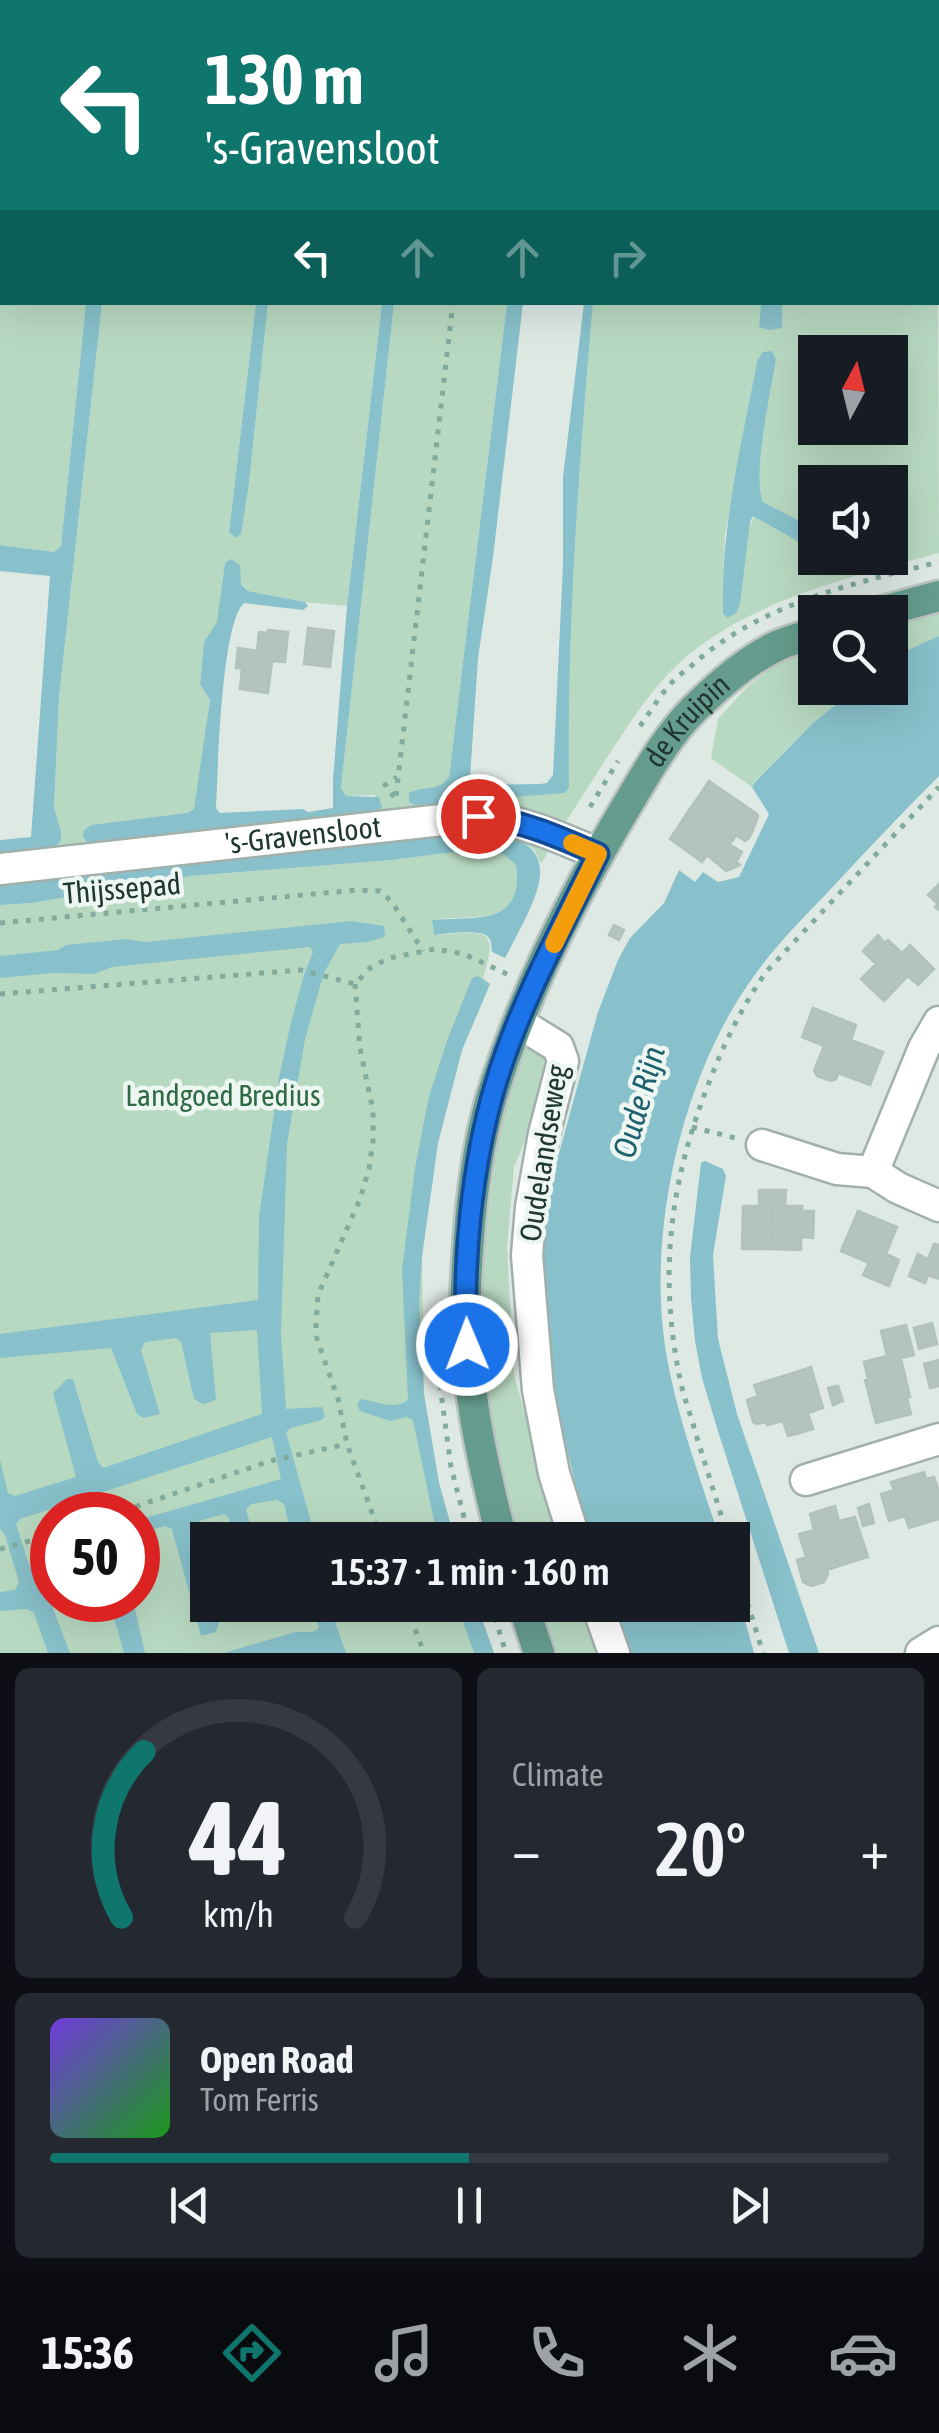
<!DOCTYPE html>
<meta charset="utf-8">
<style>
body{margin:0;font-family:"Asap Condensed",sans-serif;background:#242831;color:#f1f3f6;height:100vh;display:flex;flex-direction:column;font-size:38px;white-space:nowrap}
*{box-sizing:border-box;margin:0}
p{font-size:32px;color:#9ea1a6}
.icon{flex:none;width:55px;height:55px;fill:none;stroke:currentColor;stroke-width:2;stroke-linecap:round;stroke-linejoin:round}
.map{position:relative;height:1653px;overflow:hidden}
.panel{display:flex;flex-direction:column;gap:15px;padding:15px;background:#0d0f14;flex:1}
.panel>*{flex:none}
.hud{position:absolute;left:0px;top:0px;width:940px;height:305px;box-shadow:0 10px 40px #0002;background:#0f766e;color:#fff;overflow:hidden}
.needle{width:65px;rotate:7deg}
.buttons{position:absolute;left:798px;top:335px;display:grid;gap:20px}
.buttons a{display:grid;place-items:center;width:110px;height:110px;border-radius:0px;background:#171b24;box-shadow:0 10px 40px #0002;font-size:50px}
.speed{position:absolute;left:30px;top:1492px;display:flex;gap:20px;font-size:50px;font-weight:700;text-align:center}
.speed>*{display:grid;place-content:center;width:130px;height:130px;border-radius:50%;background:#171b24;box-shadow:0 10px 40px #0002;line-height:1}
.speed .limit{border:15px solid #d22;background:#fff;color:#111}
.pin{position:absolute;display:grid;place-items:center;width:85px;height:85px;color:#fff;margin:-42px;border:5px solid #fff;border-radius:50%;box-shadow:0 2px 10px #0007}
.me{position:absolute;width:110px;margin:-55px;rotate:359deg;stroke-linejoin:round;filter:drop-shadow(0 0 8px #0008)}
.turn{display:flex;align-items:center;gap:35px;height:210px;padding:0 40px;font-size:45px}
.turn .icon{width:130px;height:130px;stroke-width:2.5}
.turn b{display:block;font-size:70px;line-height:85px}
.lanes{display:flex;align-items:center;height:95px;padding:0 40px;background:#0003;justify-content:center;gap:50px;direction:ltr}
.lanes .off{opacity:.35}
.big{font-size:75px;font-weight:600;line-height:1.1}
.panel .tile{flex:1;display:flex;flex-direction:column;justify-content:center;gap:15px;min-width:0;padding:0 35px;border-radius:15px;background:#242831}
.panel .dial{align-items:center;gap:0}
.dial svg{height:260px;overflow:visible;fill:none;stroke:#363941;stroke-width:7;stroke-linecap:round;text-anchor:middle}
.dial text{fill:#f1f3f6;stroke:none}
.song{display:flex;align-items:center;gap:30px}
.cover{width:120px;height:120px;border-radius:15px;background:linear-gradient(135deg,hsl(260 70% 55%),hsl(120 70% 35%))}
.played{height:10px;border-radius:5px;background:linear-gradient(90deg,#0f766e 50%,#363941 50%)}
.keys{display:flex;justify-content:space-around;direction:ltr}
.heat{display:flex;justify-content:space-between;align-items:center;font-size:55px;direction:ltr}
.panel .tiles{flex:1;display:grid;gap:15px;grid-template-columns:1fr 1fr}
.tile:last-child{grid-column:span 2}
.trip{position:absolute;left:190px;top:1522px;width:560px;height:100px;border-radius:0px;background:#171b24;box-shadow:0 10px 40px #0002;font-weight:600;line-height:100px;text-align:center}
.menu{display:flex;height:160px;justify-content:space-around;align-items:center;background:#090b0e;color:#9ea1a6}
.menu .icon{width:70px;height:70px}
.menu .on{color:#0f766e}
.menu b{font-size:45px;color:#f1f3f6}
.map>svg:first-child{display:block}
.green{fill:#b8d9c1;fill-rule:evenodd}
.water{fill:#88c1cb}
.building{fill:#b4c3bd;stroke:#b1c2bb;stroke-width:2.5}
.lines{fill:none;stroke-linecap:round;stroke-linejoin:round}
.minor-casing{stroke:#a2b0ab;stroke-width:35}
.major-casing{stroke:#bcc3c1;stroke-width:35}
.path{stroke:#80ab9d;stroke-width:5;stroke-dasharray:5 8;stroke-linecap:butt}
.minor{stroke:#fff;stroke-width:30}
.major{stroke:#659c8d;stroke-width:30}
.route-casing{stroke:#114b97;stroke-width:25}
.route{stroke:#1a73e8;stroke-width:18}
.slow{stroke:#f59e0b;stroke-width:18}
.labels{text-anchor:middle;stroke-width:9;stroke-linejoin:round;paint-order:stroke}
.street-label{font-size:30px;fill:#213731;stroke:#eef6f2}
.park-label{font-size:30px;fill:#2e6b45;stroke:#eef6f2}
.water-label{font-size:32px;font-style:italic;fill:#1f626f;stroke:#eef6f2}
</style>
<div class="map">
<svg width="939" height="1653" viewBox="0 0 939 1653">
<rect width="100%" height="100%" fill="#dee9e4"/>
<path class="green" d="M0,0H124V2H2V302L86,303L61,546L54,552L0,545Z
M136,0H293V2H136Z
M557,0H802V2H556Z
M815,0H939V64L938,2H815Z
M938,228L939,553C858,575 774,594 704,643C663,671 636,713 610,753C586,790 563,826 541,864L534,849L521,840L0,884V854L54,847L61,831L54,809L59,698L102,303H256L229,532L249,483L268,303H382L347,606L305,602L248,591L225,563L218,622L204,642L200,684L210,700L197,801L194,809L187,813L334,817L377,813L381,802L374,795L346,796L341,788L394,303H507L449,777C441,790 428,789 414,790L569,787C567,625 579,464 593,303H761L759,327H782V303L938,302ZM772,351L776,359C771,393 752,473 763,502L815,529V482H890V558H848V563L841,566L826,558H815V551L754,516L722,594L725,535L757,361ZM815,352H890V428H815Z
M939,612V636L903,652L890,661V623Z
M815,649V688H856L813,723L755,781L752,787L711,758L718,719L745,689L773,666Z
M470,850L503,854L516,865C524,930 476,913 432,920L434,935C481,933 501,922 483,978L490,984L462,1050L438,1143L422,1256L424,1394L439,1483L455,1540H208V1605H477L494,1653H0V905L32,903L191,876L392,860ZM52,1515H138V1600H52Z
M528,1045L548,1055L533,1122L514,1167L507,1247L514,1375L561,1540H517C478,1426 476,1304 492,1185C496,1158 498,1129 506,1102C512,1083 521,1064 528,1045Z
M539,1605H585L602,1653H556Z"/>
<path class="water" d="M86,303H102L59,698L54,808L61,831V841L55,847L0,854V840L31,837L50,576L0,571V545L54,552L61,546Z
M256,303H268L249,483L241,534L236,538L229,532Z
M382,303H394L341,788L346,796L379,797L382,807L377,813L94,845L87,842L83,837L84,830L91,825L187,813L194,809L210,700L200,684L204,642L217,622L225,563L231,559L240,565L241,584L248,591L305,602L308,606L303,610L244,603C221,624 218,770 216,808L220,813L303,809L308,812L333,808V779L347,606Z
M507,303H523L493,557L478,658L470,778L480,785L540,784L547,783L553,775L563,564V477L584,303H593C579,464 567,625 569,787L565,793L415,805L409,802V793C424,785 439,792 449,777Z
M761,303H782V328L769,330L759,327Z
M772,351L776,359C771,393 752,474 763,502L815,529V551L753,516L750,522L740,604L736,613L728,618L723,614C720,528 742,444 757,361L763,352Z
M939,636V776C902,813 865,852 829,891C803,918 776,945 754,976C681,1076 645,1236 667,1358C678,1420 701,1480 720,1540H589L551,1383L541,1251L551,1182L598,1012L618,960L630,938L664,903L679,870L695,882L703,872L718,882L739,877L769,814L752,787L755,782L813,723L856,688H890V661L903,652Z
M464,828C574,837 543,886 505,958L492,952C491,946 492,940 487,936C479,929 445,934 434,935L432,920C477,916 524,927 516,865L503,854L470,850L392,860L191,876L32,903L0,905V884Z
M351,921L384,926L385,937L367,942L340,944L324,973L305,1039L287,1144L281,1335L286,1409L322,1407L325,1416L322,1420L291,1428L286,1432L316,1540H293L284,1504L277,1500L251,1504L246,1509L254,1540H235L229,1518L224,1514L199,1521L197,1525L207,1578L208,1605H214L219,1624L216,1632L201,1636L172,1529L165,1526L138,1534V1520L281,1479L272,1437L20,1519L16,1524L28,1562L39,1580L52,1578L51,1603L70,1653H48L34,1613L27,1609L0,1611V1592L15,1590L19,1582L5,1535L0,1529V1460L8,1493L15,1496L76,1477L53,1393L67,1379H73L98,1462L103,1468L262,1414L257,1330L210,1333L216,1400L203,1404L194,1399L181,1342L176,1338L145,1342L141,1350L160,1414L144,1418L137,1414L111,1348L0,1358V1334L258,1300L259,1217L279,1078L291,1022L304,975L313,952L310,947L112,967L94,974L54,973L0,978V956L58,950L66,945L126,939L145,942Z
M478,976L490,984L462,1050L438,1143L422,1256L419,1304L424,1394L439,1483L455,1540H438L413,1420L407,1417L390,1421L360,1411L357,1404L361,1399C377,1401 394,1411 408,1400L402,1270L415,1168L429,1096L448,1038L472,978Z
M705,1161L723,1169L726,1176L713,1255L718,1339L737,1414L819,1653H789L718,1431L702,1378L695,1341L691,1298L690,1257L701,1163Z
M733,1577L754,1653H629L612,1605H732Z
M109,1600H133L145,1653H124Z
M312,1605H334L335,1622L346,1653H224L295,1632H313L319,1628Z
M457,1605H477L494,1653H474Z"/>
<path class="building" d="M308,628L334,631L330,667L304,664Z
M268,630L288,632L285,662L272,661L268,693L240,689L242,668H236L238,648L257,651L259,632L268,633Z
M709,781L757,814L758,817L752,832L699,796Z
M699,796L752,832L749,838L745,841L736,835L733,840L689,810Z
M689,810L733,840L729,844L742,852L736,862L680,824Z
M680,824L736,862L740,865L726,871L707,855L702,862L670,839Z
M939,884V910L935,907L938,904L928,895Z
M614,925L624,930L619,940L609,935Z
M878,935L885,943L888,940L902,953L910,945L934,969L918,985L908,976L884,1001L861,979L876,964L863,951Z
M813,1008L856,1025L851,1040L883,1052L870,1085L838,1073L836,1079L831,1081L817,1076L814,1071L824,1046L802,1037Z
M759,1190H773L771,1249H742L743,1206H759Z
M773,1190H786L785,1206H802V1211H814L813,1238L801,1237V1250L771,1249Z
M858,1211L897,1227L886,1254L899,1260L889,1286L863,1275L869,1263L841,1251Z
M934,1244L939,1245V1279L928,1275L925,1283L909,1276L918,1254L928,1259Z
M932,1323L937,1344L919,1349L914,1328Z
M906,1325L914,1355L901,1358L910,1397L907,1398L911,1414L876,1423L865,1380L868,1379L864,1362L887,1356L881,1331Z
M939,1360V1386L930,1388L924,1364Z
M811,1367L823,1408L808,1413L813,1429L800,1433L783,1376Z
M783,1376L800,1433L788,1436L783,1421L767,1425L766,1422L757,1424L753,1422L747,1400L758,1396L754,1385Z
M838,1386L843,1401L833,1405L828,1388Z
M924,1472L926,1479L934,1477L939,1492V1519L909,1528L905,1516L889,1521L881,1494L894,1490L891,1482Z
M869,1504L874,1523L863,1526L858,1508Z
M835,1506L839,1521L855,1517L868,1557L839,1566L821,1510Z
M821,1510L839,1566L827,1570L828,1574L824,1582L811,1586L803,1582L797,1560L806,1557L799,1534L814,1530L810,1514Z"/>
<g class="lines">
<g class="minor-casing">
<g id="minor">
<path id="s1" d="M0,869L478,816C521,820 559,837 598,854"/>
<path d="M519,1023L558,1047L563,1061L544,1134L531,1207L527,1255L538,1390L554,1473L575,1540"/>
<path d="M762,1145L837,1169L873,1172L898,1188L939,1206"/>
<path d="M873,1172L924,1048L939,1022"/>
<path d="M806,1480L939,1439"/>
<path d="M597,1605L614,1653"/>
<path d="M921,1653L939,1642"/>
</g>
</g>
<g class="major-casing">
<g id="major">
<path d="M880,612L939,596"/>
<path id="s2" d="M502,1540C480,1454 463,1376 466,1285C469,1219 475,1147 496,1083C528,985 576,890 629,802C648,770 668,735 694,709C719,685 748,659 779,645C791,640 803,637 815,633"/>
<path d="M523,1605L539,1653"/>
</g>
</g>
<path class="path" d="M530,2V0
M0,159H2
M640,726C649,714 657,700 667,688C673,680 682,673 690,667C759,604 851,584 939,562
M396,796L453,302
M394,797L385,785L397,777
M590,807L618,761
M0,923L357,890L380,891L392,902L423,951
M355,984L360,1048L373,1111V1141L369,1169L360,1199L318,1295L316,1323V1336L338,1399L347,1444L382,1540
M0,994L301,970L355,984L370,968L389,958L435,949L464,954L507,974
M692,1127L735,1138
M440,1385L451,1467L470,1540
M111,1515L270,1461L347,1444
M729,1540C718,1506 708,1472 697,1438C692,1418 684,1399 680,1379C658,1272 670,1181 710,1080C725,1041 742,1007 766,972L939,787
M0,1549L52,1535
M732,1553L763,1653
M406,1605L424,1653
M491,1605L506,1653"/>
<use href="#minor" class="minor"/>
<use href="#major" class="major"/>
</g>
<g class="lines">
<g class="route-casing">
<path id="route" d="M467,1345C462,1264 472,1164 495,1086C519,1005 561,929 598,854C559,837 521,820 478,816"/>
</g>
<use href="#route" class="route"/>
<path class="slow" d="M554,944L598,854L572,843"/>
</g>
<g class="labels">
<g class="street-label">
<text dy="10" stroke="none"><textPath href="#s2" startOffset="875">de Kruipin</textPath></text>
<text dy="10" stroke="none"><textPath href="#s1" startOffset="305">'s-Gravensloot</textPath></text>
<text transform="translate(122 889) rotate(-5)" y="10">Thijssepad</text>
<text transform="translate(544 1153) rotate(-81)" y="10">Oudelandseweg</text>
</g>
<g class="park-label">
<text x="223" y="1106">Landgoed Bredius</text>
</g>
<g class="water-label">
<text transform="translate(639 1102) rotate(-74)" y="11">Oude Rijn</text>
</g>
</g>
</svg>
<div class="buttons">
<a><svg class="needle" viewBox="-14 -14 28 28"><path d="M0-13l5 13h-10z" fill="#e53935"/><path d="M0 13l5-13h-10z" fill="#9ea1a6"/></svg></a>
<a><svg class="icon" aria-label="sound" viewBox="0 0 24 24"><path d="M4 9h4l5-4v14l-5-4H4zM17 9q2 3 0 6"/></svg></a>
<a><svg class="icon" aria-label="search" viewBox="0 0 24 24"><circle cx="10" cy="10" r="6"/><path d="M15 15l6 6"/></svg></a>
</div>
<div class="speed"><div class="limit">50</div></div>
<div class="pin" style="left:478px;top:816px;background:#d93025"><svg class="icon" aria-label="arrive" viewBox="0 0 24 24"><path d="M6 21V4h12l-3 4 3 4H6"/></svg></div>
<svg class="me" style="left:467px;top:1345px" viewBox="-20 -20 40 40"><circle r="17" fill="#1a73e8" stroke="#fff" stroke-width="3"/><path d="M0-11L8 9 0 5-8 9z" fill="#fff"/></svg>
<div class="trip">15:37 · 1 min · 160 m</div>
<div class="hud">
<div class="turn"><svg class="icon" aria-label="left" viewBox="0 0 24 24"><path d="M17 20v-9H6M10 6l-5 5 5 5"/></svg><div><b>130 m</b>'s-Gravensloot</div></div>
<div class="lanes"><svg class="icon" aria-label="left" viewBox="0 0 24 24"><path d="M17 20v-9H6M10 6l-5 5 5 5"/></svg><svg class="icon off" aria-label="ahead" viewBox="0 0 24 24"><path d="M12 20V5M6 11l6-6 6 6"/></svg><svg class="icon off" aria-label="ahead" viewBox="0 0 24 24"><path d="M12 20V5M6 11l6-6 6 6"/></svg><svg class="icon off" aria-label="right" viewBox="0 0 24 24"><path d="M7 20v-9h11M14 6l5 5-5 5"/></svg></div>
</div>
</div>
<section class="panel">
<div class="tiles">
<div class="tile dial"><svg viewBox="0 0 100 80">
<path d="M14 69A42 42 0 1 1 86 69"/>
<path d="M14 69A42 42 0 0 1 21 18" stroke="#0f766e"/>
<text x="50" y="56" font-size="32" font-weight="700">44</text>
<text x="50" y="72" font-size="11">km/h</text>
</svg></div>
<div class="tile"><p>Climate</p>
<div class="heat"><a>−</a><b class="big">20°</b><a>+</a></div>
</div>
<div class="tile">
<div class="song"><i class="cover"></i><div><b>Open Road</b><p>Tom Ferris</p></div></div>
<div class="played"></div>
<div class="keys"><svg class="icon" aria-label="previous" viewBox="0 0 24 24"><path d="M18 5L8 12l10 7zM5 5v14"/></svg><svg class="icon" aria-label="pause" viewBox="0 0 24 24"><path d="M8 5v14M16 5v14"/></svg><svg class="icon" aria-label="next" viewBox="0 0 24 24"><path d="M6 5l10 7-10 7zM19 5v14"/></svg></div>
</div>
</div>
</section>
<nav class="menu">
<b>15:36</b>
<svg class="icon on" aria-label="directions" viewBox="0 0 24 24"><path d="M12 3l9 9-9 9-9-9zM9 14v-3h6M13 9l2 2-2 2"/></svg>
<svg class="icon" aria-label="music" viewBox="0 0 24 24"><path d="M9 18V5l10-2v13"/><circle cx="6" cy="18" r="3"/><circle cx="16" cy="16" r="3"/></svg>
<svg class="icon" aria-label="phone" viewBox="0 0 24 24"><path d="M5 4h4l2 5-3 2q2 4 5 5l2-3 5 2v4C11 20 4 13 5 4z"/></svg>
<svg class="icon" aria-label="climate" viewBox="0 0 24 24"><path d="M12 3v18M4 7l16 10M4 17L20 7"/></svg>
<svg class="icon" aria-label="car" viewBox="0 0 24 24"><path d="M5 17H2v-5l4-1 3-4h7l3 4 3 1v5h-3M9 17h6M6 11h13"/><circle cx="7" cy="17" r="2"/><circle cx="17" cy="17" r="2"/></svg>
</nav>
